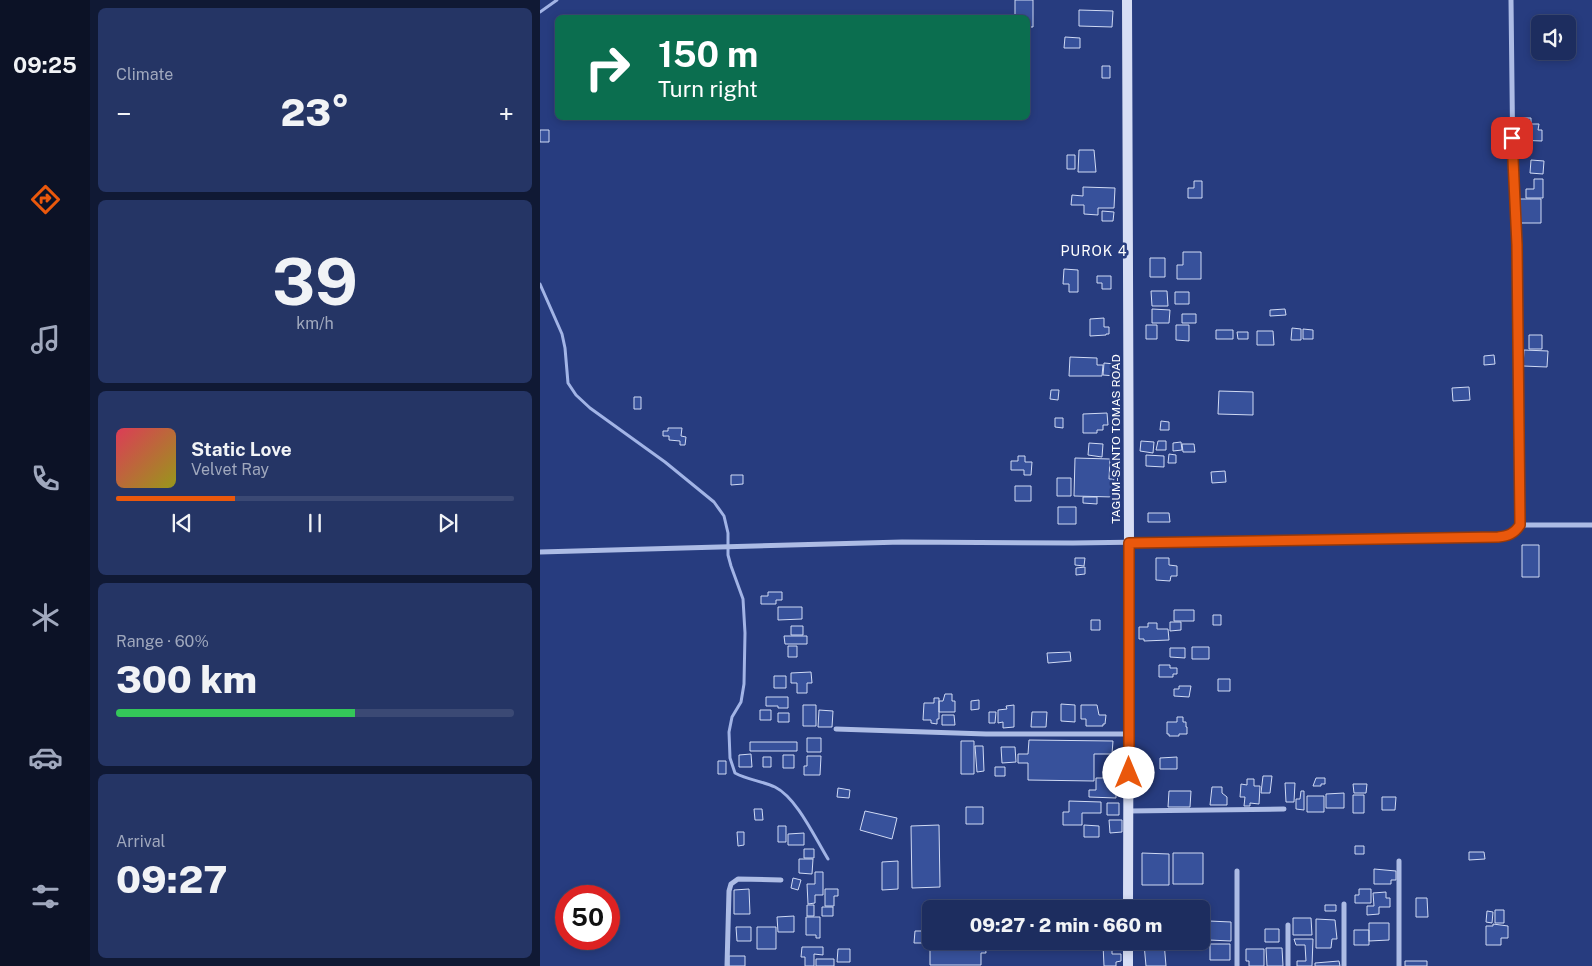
<!DOCTYPE html>
<meta charset="utf-8">
<style>
body{margin:0;font-family:"Public Sans",sans-serif;background:#253565;color:#f1f3f6;height:100vh;display:flex;flex-direction:column;font-size:19px;white-space:nowrap}
*{box-sizing:border-box;margin:0}
p{font-size:16px;color:#a0a8bd}
.icon{flex:none;width:28px;height:28px;fill:none;stroke:currentColor;stroke-width:2;stroke-linecap:round;stroke-linejoin:round}
.map{position:relative;flex:1;overflow:hidden}
.drawer{display:flex;flex-direction:column;gap:8px;padding:8px;background:#101934;width:450px}
.drawer>*{flex:none}
.banner{position:absolute;left:15px;top:15px;width:475px;height:105px;border-radius:8px;box-shadow:0 2px 8px #0003,0 0 0 1px #3b4974;background:#0b6e4f;color:#fff;overflow:hidden}
.buttons{position:absolute;left:991px;top:15px;display:grid;gap:10px}
.buttons a{display:grid;place-items:center;width:45px;height:45px;border-radius:8px;background:#1d2d5f;box-shadow:0 2px 8px #0003,0 0 0 1px #3b4974;font-size:25px}
.speed{position:absolute;left:15px;top:885px;display:flex;gap:10px;font-size:25px;font-weight:700;text-align:center}
.speed>*{display:grid;place-content:center;width:65px;height:65px;border-radius:50%;background:#1d2d5f;box-shadow:0 2px 8px #0003,0 0 0 1px #3b4974;line-height:1}
.speed .limit{border:8px solid #d22;background:#fff;color:#111}
.pin{position:absolute;display:grid;place-items:center;width:42px;height:42px;color:#fff;margin:-21px;border-radius:10px;box-shadow:0 2px 8px #0006}
.me{position:absolute;width:55px;margin:-28px;rotate:0deg;stroke-linejoin:round;filter:drop-shadow(0 0 4px #0008)}
.turn{display:flex;align-items:center;gap:18px;height:105px;padding:0 20px;font-size:22px}
.turn .icon{width:65px;height:65px;stroke-width:2.5}
.turn b{display:block;font-size:35px;line-height:42px}
.big{font-size:38px;font-weight:800;line-height:1.1}
.drawer .widget{flex:1;display:flex;flex-direction:column;justify-content:center;gap:8px;min-width:0;padding:0 18px;border-radius:8px;background:#253565}
.drawer .dial{align-items:center;gap:0}
.dial b{font-size:65px;line-height:1}
.song{display:flex;align-items:center;gap:15px}
.cover{width:60px;height:60px;border-radius:8px;background:linear-gradient(135deg,hsl(350 70% 55%),hsl(60 70% 35%))}
.played{height:5px;border-radius:2px;background:linear-gradient(90deg,#ea580c 30%,#3b4974 30%)}
.keys{display:flex;justify-content:space-around;direction:ltr}
.heat{display:flex;justify-content:space-between;align-items:center;font-size:28px;direction:ltr}
.charge{height:8px;border-radius:4px;background:linear-gradient(90deg,#34c759 60%,#3b4974 0)}
.trip{position:absolute;left:382px;top:900px;width:288px;height:50px;border-radius:8px;background:#1d2d5f;box-shadow:0 2px 8px #0003,0 0 0 1px #3b4974;font-weight:800;line-height:50px;text-align:center}
main{display:flex;flex:1;min-height:0}
.dock{display:flex;flex-direction:column;width:90px;justify-content:space-around;align-items:center;background:#0c1226;color:#a0a8bd}
.dock .icon{width:35px;height:35px}
.dock .on{color:#ea580c}
.dock b{font-size:22px;color:#f1f3f6}
.map>svg:first-child{display:block}
.lines{fill:none;stroke-linecap:round;stroke-linejoin:round}
.stream{stroke:#a2b4e6;stroke-width:3}
.building{fill:#37519b;stroke:#d0daf4}
.minor{stroke:#adbce5;stroke-width:5}
.secondary{stroke:#d7def5;stroke-width:10}
.route-casing{stroke:#983908;stroke-width:12}
.route{stroke:#ea580c;stroke-width:9}
.labels{text-anchor:middle;stroke-width:5;stroke-linejoin:round;paint-order:stroke}
.street-label{font-size:12px;fill:#fff;stroke:#273c7f}
.neighbourhood-label{font-size:14px;letter-spacing:1px;fill:#fff;stroke:#273c7f}
</style>
<main>
<nav class="dock">
<b>09:25</b>
<svg class="icon on" aria-label="directions" viewBox="0 0 24 24"><path d="M12 3l9 9-9 9-9-9zM9 14v-3h6M13 9l2 2-2 2"/></svg>
<svg class="icon" aria-label="music" viewBox="0 0 24 24"><path d="M9 18V5l10-2v13"/><circle cx="6" cy="18" r="3"/><circle cx="16" cy="16" r="3"/></svg>
<svg class="icon" aria-label="phone" viewBox="0 0 24 24"><path d="M5 4h4l2 5-3 2q2 4 5 5l2-3 5 2v4C11 20 4 13 5 4z"/></svg>
<svg class="icon" aria-label="climate" viewBox="0 0 24 24"><path d="M12 3v18M4 7l16 10M4 17L20 7"/></svg>
<svg class="icon" aria-label="car" viewBox="0 0 24 24"><path d="M5 17H2v-5l4-1 3-4h7l3 4 3 1v5h-3M9 17h6M6 11h13"/><circle cx="7" cy="17" r="2"/><circle cx="17" cy="17" r="2"/></svg>
<svg class="icon" aria-label="filters" viewBox="0 0 24 24"><path d="M4 7h16M4 17h16"/><circle cx="9" cy="7" r="2"/><circle cx="15" cy="17" r="2"/></svg>
</nav>
<section class="drawer">
<div class="widget"><p>Climate</p>
<div class="heat"><a>−</a><b class="big">23°</b><a>+</a></div>
</div>
<div class="widget dial"><b>39</b><p>km/h</p></div>
<div class="widget">
<div class="song"><i class="cover"></i><div><b>Static Love</b><p>Velvet Ray</p></div></div>
<div class="played"></div>
<div class="keys"><svg class="icon" aria-label="previous" viewBox="0 0 24 24"><path d="M18 5L8 12l10 7zM5 5v14"/></svg><svg class="icon" aria-label="pause" viewBox="0 0 24 24"><path d="M8 5v14M16 5v14"/></svg><svg class="icon" aria-label="next" viewBox="0 0 24 24"><path d="M6 5l10 7-10 7zM19 5v14"/></svg></div>
</div>
<div class="widget"><p>Range · 60%</p><b class="big">300 km</b><div class="charge"></div></div>
<div class="widget"><p>Arrival</p><b class="big">09:27</b></div>
</section>
<div class="map">
<svg width="1052" height="966" viewBox="0 0 1052 966">
<rect width="100%" height="100%" fill="#273c7f"/>
<g class="lines">
<path class="stream" d="M0,12L17,0
M0,284L22,334L25,348L28,383L36,395L50,408L125,462L174,502L184,516L188,533V555L191,566L203,599L205,633L204,684L201,702L192,717L189,732L190,758L195,773C208,780 222,781 235,787C257,798 275,838 288,859"/>
</g>
<path class="building" d="M475,0H493V27H488V18H475Z
M539,10L573,11L572,27L539,26Z
M525,37L540,38V48H524Z
M562,66H570V78H562Z
M978,118H991V124H999L998,130H1002V141L977,140Z
M0,130H9V142H0Z
M539,150H554L556,172H538Z
M527,155H535V169H527Z
M991,160L1004,161L1003,174L990,173Z
M994,179H1003V198H986V189H994Z
M654,181H662V198H648V188H654Z
M543,187L575,188L574,208H558V215L544,214V205H531L532,195L543,196Z
M979,199H1001V223H979Z
M562,211L574,212L573,221H562Z
M643,252H661V279H637V265H643Z
M610,258H625V277H610Z
M524,269L538,270V292H529V284H523Z
M557,276H571V289H562V283H557Z
M611,291H627L628,306H612Z
M635,292H649V304H635Z
M612,309L630,310L629,323H612Z
M745,309L746,315L730,316V310Z
M642,314H656V323H642Z
M564,318V327H569V334H566V335L550,336V319Z
M606,325H617V339H606Z
M636,325H649V341L636,340Z
M752,328L761,329V340H751Z
M763,329L773,330V339H763Z
M676,330H693V339H676Z
M717,331H733L734,345H717Z
M697,332H708V339H698Z
M989,335H1002V349H989Z
M984,350L1008,351L1007,367L983,366Z
M954,355L955,364L944,365V356Z
M530,357L557,358V365H563L562,376H529Z
M564,363L575,364V376L563,375Z
M929,387L930,400L913,401L912,388Z
M511,390H519L518,400L510,399Z
M679,391L713,392V415L678,414Z
M94,397H101V409H94Z
M567,413L568,425H563V430H557V433H543V414Z
M515,418H523V428L515,427Z
M621,421L629,422V430H620Z
M128,428H142L141,436L146,437L145,445H140V441L129,440V436H123V431H128Z
M601,441L614,442L613,453L600,451Z
M618,441H626V450H616Z
M641,442L642,450L633,451V443Z
M549,443L563,444L562,457L548,455Z
M642,444H654L655,452H643Z
M629,454L636,455V463H628Z
M606,455L624,456V467L606,466Z
M478,456H485V462H492L491,475H484V470H471V461H478Z
M535,458L570,459L569,479H574L573,497L534,496Z
M685,471L686,482L672,483L671,472Z
M191,475H203V484L191,485Z
M517,478H531V496H517Z
M475,486H491V501H475Z
M543,497H557V504L543,503Z
M518,507H536V524H518Z
M608,513H629L630,522H608Z
M982,545H999V577H982Z
M535,558H545L544,566L535,565Z
M616,558H629V565L637,566V576H631L630,581L616,580Z
M545,567V574L536,575V568Z
M228,592H242V600H236V604H221V596H228Z
M238,607H262V619L238,620Z
M634,610H654V621H634Z
M673,615H681V625H673Z
M551,620H560V630H551Z
M630,622H641V630L630,631Z
M608,623H617V629H628L629,640L604,641V639H599V627H608Z
M251,626H263V635H251Z
M244,636H267V644H245Z
M248,646H257V657H248Z
M652,647H669V659H652Z
M630,648H645V658L630,657Z
M530,652L531,661L508,663L507,653Z
M619,665H630V668H637V674H633V677H619Z
M271,672L272,683H267V693H257V683H251V673Z
M234,676H246V688H234Z
M678,679H690V691H678Z
M639,686H651L649,697L634,696V689H639Z
M405,694H412V701H415V712H399V701H403Z
M226,697H248V708H238V706H226Z
M394,698H399V719H397V724L391,723V720H383L384,703H394Z
M439,700V709L431,710V701Z
M521,704L535,705V722L521,721Z
M263,705H276V726H263Z
M474,705V727L463,728V722L458,723V710L467,709L466,706Z
M541,705H557L559,715H566L565,724H563V726H546V719H541Z
M220,710H231V720H220Z
M279,710L293,711L292,727H278Z
M449,712H456L455,723H449Z
M492,712H507L506,727H491Z
M238,713H249V722H238Z
M402,715H414L415,725H402Z
M637,717H643V722H646V727H647V734H639V736H629V734H627V722H637Z
M267,738H281V752H267Z
M489,740L573,741L572,754H554V781L488,780V763H478V754H488Z
M421,741H434V774H421Z
M210,742H257V751H210Z
M435,746H443L444,771L437,772Z
M461,747H475L476,762L462,763Z
M211,754L212,767H199V755Z
M243,755H254V768H243Z
M267,756H281L280,775H264V766H267Z
M223,757H231V767H223Z
M637,757V769H620V758Z
M178,761H186V774H178Z
M455,767H465V776H455Z
M563,771H572V786H576V798L549,797V790H556V778H563Z
M723,776H732L730,793H721Z
M776,778H785V784H781V786H773Z
M707,779H714V786H720L719,804L710,803V806H704L705,797H700L701,784L707,785Z
M745,783H755L754,802H746Z
M813,784H827L826,793H814Z
M672,787H682V793L687,797V805H670Z
M298,788L310,790L309,798L297,797Z
M629,791H651L650,807H628Z
M761,791H764V810L756,809V799H760Z
M804,793V808H786V794Z
M813,795H824V813H813Z
M767,796H784V812H767Z
M842,797H856L855,810H842Z
M529,801L561,802V813H542V825H523V812H529Z
M567,803H579V815H567Z
M426,807H443V824H426Z
M214,809H222L223,820H215Z
M325,811L357,818L352,839L320,830Z
M569,820H582V832L570,833Z
M399,825L400,887L372,888L371,826Z
M544,825L559,826V837H544Z
M238,826H246V842H238Z
M197,832H204V845L198,846Z
M264,833V845H248V834Z
M815,846H824V854H815Z
M264,849H274V858H264Z
M929,852H944L945,859L929,860Z
M602,853L629,854V885H602Z
M633,853H663V884H633Z
M259,859H273L272,874L259,873Z
M358,861V889L342,890V862Z
M834,869L856,871V880H851V884H834Z
M275,872H283V895H275V903L268,904L267,884H275Z
M253,878L261,880L258,890L251,888Z
M209,889L210,914H194V890Z
M285,889H298V896H294V906H285Z
M819,889H831V903H815V895H819Z
M846,892V898H850V907H839V914L827,915V906H834L833,893Z
M876,898H887L888,917H876Z
M267,905H274V916H267Z
M785,905H796V911H785Z
M282,907H293V916H282Z
M390,910H391V941H445L446,953H441V965H390Z
M955,910H964V923H955Z
M947,911L953,912L952,923L946,922Z
M254,916V932H238L237,917Z
M266,917H280V938H276V935H266Z
M753,918H771L772,935H753Z
M776,919L795,920L797,939H792L791,948H776Z
M669,921L691,922V941L669,940Z
M829,923H849V940L829,941Z
M953,924L968,926V938H961V945H946V926H953Z
M196,927H211V941H197Z
M217,927H236V949H217Z
M725,929H739V942H725Z
M814,930H829V945H814Z
M375,931H385L384,943H374Z
M754,939H773L772,966H757V961H766L765,945H756Z
M624,942L626,966H606L604,944Z
M563,944H572V954H581V961L576,962V966H564Z
M670,944H690V960H670Z
M262,947H283V955L274,954V966H265V957H261Z
M726,948H742L743,966H727Z
M298,949H310V962H297Z
M706,949H724V966H709V961H706Z
M189,956H205V966H189Z
M276,959H294V966H276Z
M799,961L800,966H775V963Z
M865,961H887V966H865Z"/>
<g class="lines">
<path class="minor" d="M971,0L973,172L977,245L980,525
M0,552L362,542L533,543L958,537C968,535 974,534 980,525H1052
M296,729L446,734H589
M588,811L744,809
M859,861V966
M391,903L484,906L588,904
M804,904V966
M748,925V966
M187,966L189,891L191,884L198,879L241,880
M697,966V871"/>
<path class="secondary" d="M587,0L589,543L588,909
M588,966V941"/>
</g>
<g class="lines">
<g class="route-casing">
<path id="route" d="M589,773V543L958,537C968,536 974,534 980,525L977,245L972,138"/>
</g>
<use href="#route" class="route"/>
</g>
<g class="labels">
<g class="street-label">
<text transform="translate(576 439) rotate(-90)" y="4">TAGUM-SANTO TOMAS ROAD</text>
</g>
<g class="neighbourhood-label">
<text x="554" y="256">PUROK 4</text>
</g>
</g>
</svg>
<div class="buttons">
<a><svg class="icon" aria-label="sound" viewBox="0 0 24 24"><path d="M4 9h4l5-4v14l-5-4H4zM17 9q2 3 0 6"/></svg></a>
</div>
<div class="speed"><div class="limit">50</div></div>
<div class="pin" style="left:972px;top:138px;background:#d93025"><svg class="icon" aria-label="arrive" viewBox="0 0 24 24"><path d="M6 21V4h12l-3 4 3 4H6"/></svg></div>
<svg class="me" style="left:589px;top:773px" viewBox="-20 -20 40 40"><circle r="19" fill="#fff"/><path d="M0-13L10 11 0 6-10 11z" fill="#ea580c"/></svg>
<div class="trip">09:27 · 2 min · 660 m</div>
<div class="banner">
<div class="turn"><svg class="icon" aria-label="right" viewBox="0 0 24 24"><path d="M7 20v-9h11M14 6l5 5-5 5"/></svg><div><b>150 m</b>Turn right</div></div>
</div>
</div>
</main>
